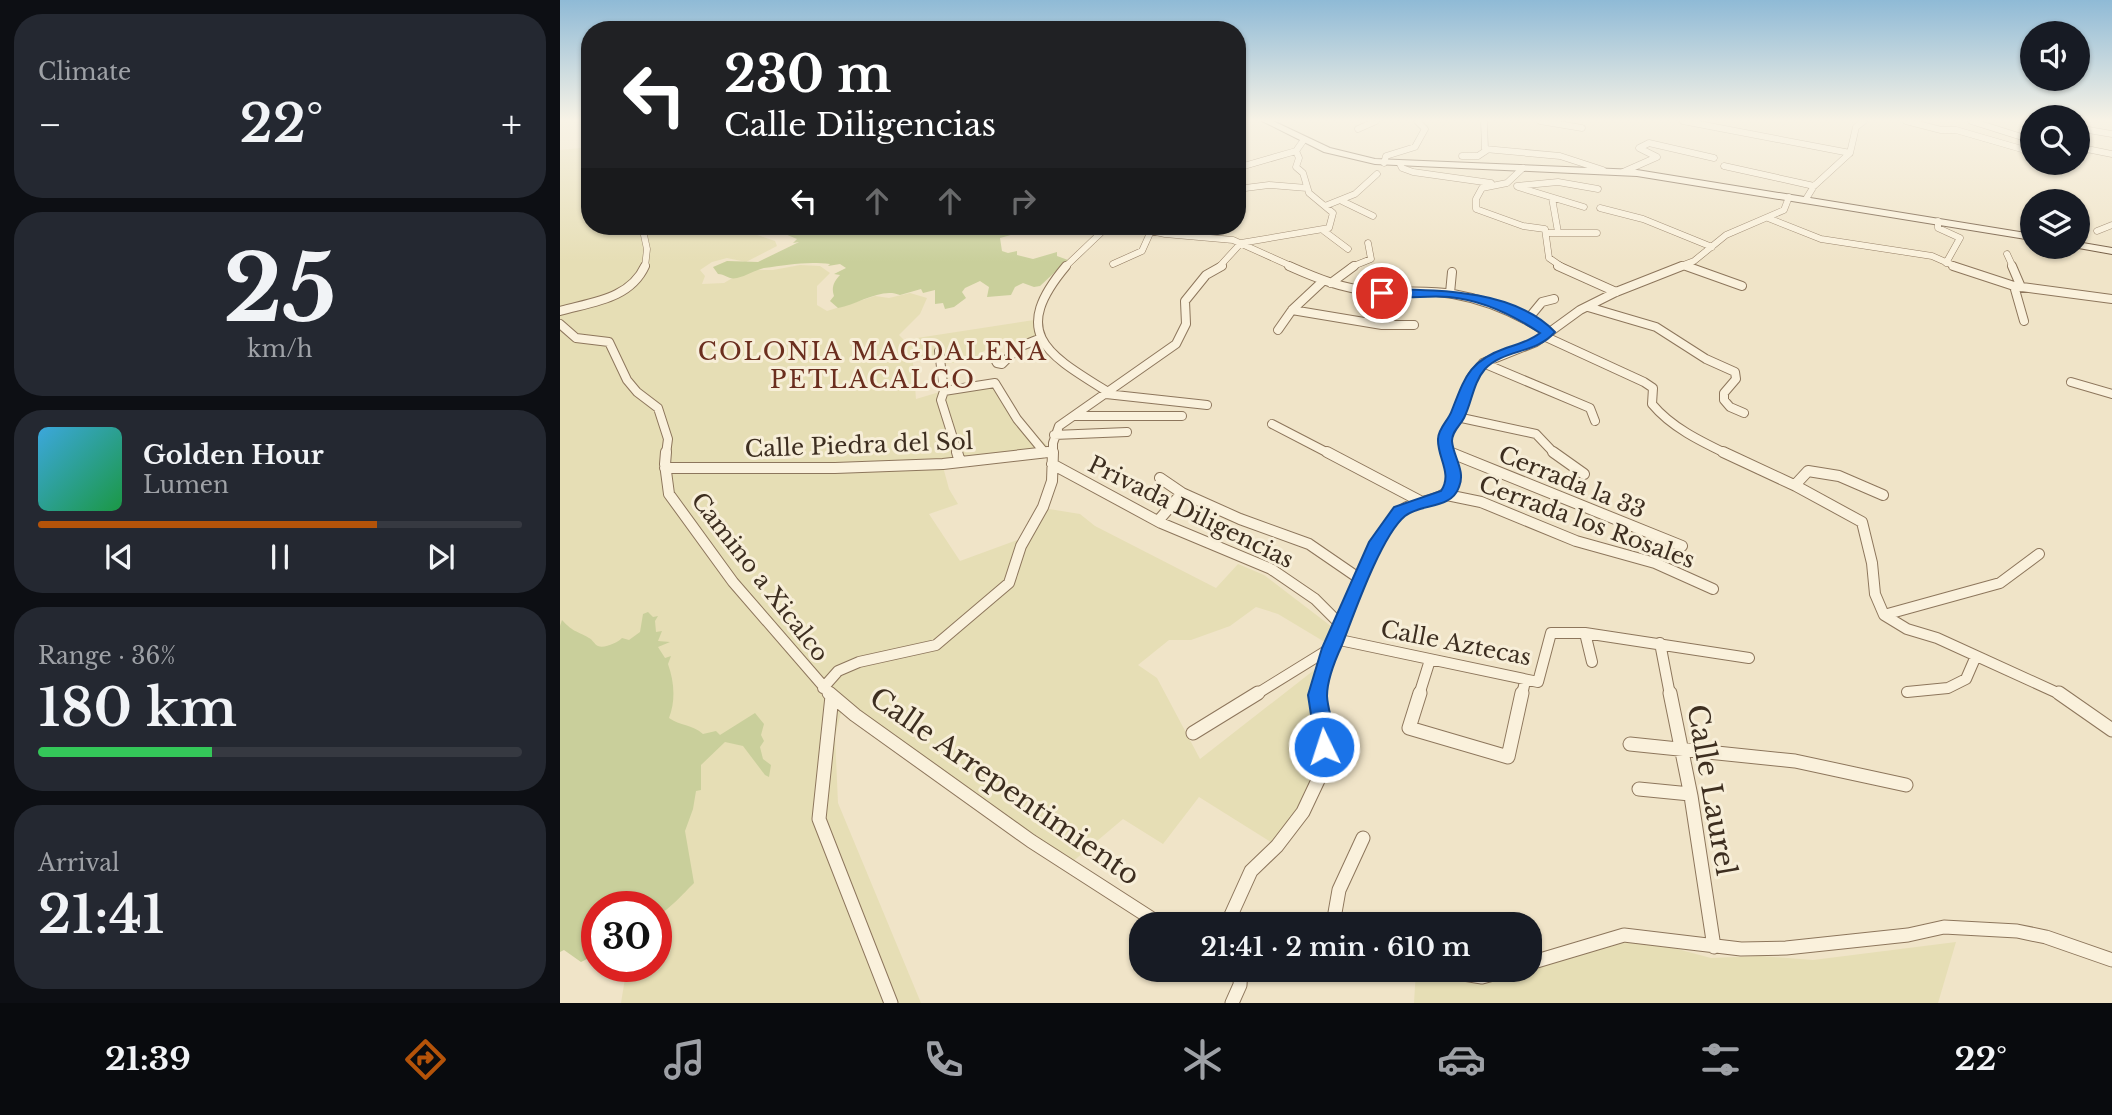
<!DOCTYPE html>
<meta charset="utf-8">
<style>
body{margin:0;font-family:"Libre Baskerville",serif;background:#242831;color:#f1f3f6;height:100vh;display:flex;flex-direction:column;font-size:26px;white-space:nowrap}
*{box-sizing:border-box;margin:0}
p{font-size:23px;color:#9ea1a6}
.icon{flex:none;width:38px;height:38px;fill:none;stroke:currentColor;stroke-width:2;stroke-linecap:round;stroke-linejoin:round}
.map{position:relative;flex:1;overflow:hidden}
.panel{display:flex;flex-direction:column;gap:14px;padding:14px;background:#0d0f14;width:560px}
.panel>*{flex:none}
.top-card{position:absolute;left:21px;top:21px;width:665px;height:214px;border-radius:28px;box-shadow:0 2px 5px #0004;background:#202124;color:#fff;overflow:hidden}
.tools{position:absolute;left:1460px;top:21px;display:grid;gap:14px}
.tools a{display:grid;place-items:center;width:70px;height:70px;border-radius:50%;background:#171b24;box-shadow:0 2px 5px #0004;font-size:35px}
.speed{position:absolute;left:21px;top:891px;display:flex;gap:14px;font-size:35px;font-weight:700;text-align:center}
.speed>*{display:grid;place-content:center;width:91px;height:91px;border-radius:50%;background:#171b24;box-shadow:0 2px 5px #0004;line-height:1}
.speed .limit{border:10px solid #d22;background:#fff;color:#111}
.pin{position:absolute;display:grid;place-items:center;width:60px;height:60px;color:#fff;margin:-30px;border:4px solid #fff;border-radius:50%;box-shadow:0 2px 7px #0007}
.me{position:absolute;width:77px;margin:-38px;rotate:356deg;stroke-linejoin:round;filter:drop-shadow(0 0 5px #0008)}
.turn{display:flex;align-items:center;gap:24px;height:147px;padding:0 28px;font-size:32px}
.turn .icon{width:91px;height:91px;stroke-width:2.5}
.turn b{display:block;font-size:49px;line-height:60px}
.lanes{display:flex;align-items:center;height:66px;padding:0 28px;background:#0003;justify-content:center;gap:35px;direction:ltr}
.lanes .off{opacity:.35}
.big{font-size:52px;font-weight:600;line-height:1.1}
.panel .card{flex:1;display:flex;flex-direction:column;justify-content:center;gap:10px;min-width:0;padding:0 24px;border-radius:28px;background:#242831}
.panel .dial{align-items:center;gap:0}
.dial b{font-size:91px;line-height:1}
.song{display:flex;align-items:center;gap:21px}
.cover{width:84px;height:84px;border-radius:10px;background:linear-gradient(135deg,hsl(200 70% 55%),hsl(140 70% 35%))}
.played{height:7px;border-radius:4px;background:linear-gradient(90deg,#b45309 70%,#363941 70%)}
.keys{display:flex;justify-content:space-around;direction:ltr}
.heat{display:flex;justify-content:space-between;align-items:center;font-size:38px;direction:ltr}
.charge{height:10px;border-radius:5px;background:linear-gradient(90deg,#34c759 36%,#363941 0)}
.trip{position:absolute;left:569px;top:912px;width:413px;height:70px;border-radius:28px;background:#171b24;box-shadow:0 2px 5px #0004;font-weight:600;line-height:70px;text-align:center}
.tab-bar{display:flex;height:112px;justify-content:space-around;align-items:center;background:#090b0e;color:#9ea1a6}
.tab-bar .icon{width:49px;height:49px}
.tab-bar .current{color:#b45309}
.tab-bar b{font-size:32px;color:#f1f3f6}
main{display:flex;flex:1;min-height:0}
.map>svg:first-child{display:block}
.farmland{fill:#e6deb5}
.green{fill:#c9cf9b}
.lines{fill:none;stroke-linecap:round;stroke-linejoin:round}
.minor-far3-casing{stroke:#8d765c;stroke-width:7}
.minor-far2-casing{stroke:#8d765c;stroke-width:10}
.minor-far1-casing{stroke:#8d765c;stroke-width:12}
.minor-casing{stroke:#8d765c;stroke-width:15}
.secondary-casing{stroke:#6f573f;stroke-width:2}
.minor-far3{stroke:#faf1dc;stroke-width:6}
.minor-far2{stroke:#faf1dc;stroke-width:8}
.minor-far1{stroke:#faf1dc;stroke-width:10}
.minor{stroke:#faf1dc;stroke-width:13}
.secondary{fill:#faf1dc;fill-rule:evenodd}
.route{fill:#1a73e8;stroke:#114b97;stroke-width:2}
.labels{text-anchor:middle;stroke-width:6;stroke-linejoin:round;paint-order:stroke}
.street-label{font-size:23px;fill:#3d2e20;stroke:#f7eed8}
.neighbourhood-label{font-size:24px;letter-spacing:2px;fill:#6b2e1e;stroke:#f7eed8}
.near-street-label{font-size:28px;fill:#3d2e20;stroke:#f7eed8}
</style>
<main>
<section class="panel">
<div class="card"><p>Climate</p>
<div class="heat"><a>−</a><b class="big">22°</b><a>+</a></div>
</div>
<div class="card dial"><b>25</b><p>km/h</p></div>
<div class="card">
<div class="song"><i class="cover"></i><div><b>Golden Hour</b><p>Lumen</p></div></div>
<div class="played"></div>
<div class="keys"><svg class="icon" aria-label="previous" viewBox="0 0 24 24"><path d="M18 5L8 12l10 7zM5 5v14"/></svg><svg class="icon" aria-label="pause" viewBox="0 0 24 24"><path d="M8 5v14M16 5v14"/></svg><svg class="icon" aria-label="next" viewBox="0 0 24 24"><path d="M6 5l10 7-10 7zM19 5v14"/></svg></div>
</div>
<div class="card"><p>Range · 36%</p><b class="big">180 km</b><div class="charge"></div></div>
<div class="card"><p>Arrival</p><b class="big">21:41</b></div>
</section>
<div class="map">
<svg width="1552" height="1003" viewBox="0 0 1552 1003">
<rect width="100%" height="100%" fill="#f0e4c8"/>
<path class="farmland" d="M30,147V226H171L215,241L217,246L186,262L167,258L152,262L140,270L145,276L142,284L164,283L186,270H213L240,265L260,266L270,273L257,286V305L267,311L315,296L329,298L350,293L367,298L360,314L339,335L344,340L474,320L478,337L460,345L435,343L420,354L418,361L380,364L363,359L353,362L356,399L383,391L435,383L458,418L493,451L382,463L389,489L398,504L369,514L400,561L463,538L483,508L520,514L535,526L656,588L678,564L704,575L776,630L768,644L718,614L696,607L670,626L631,640H609L578,665L597,678L640,759L758,667L768,655L754,694L760,720L756,774L740,810L714,844L639,797L603,844L563,819L511,863L283,705L275,736L278,803L361,1003H61L67,966H96V906L31,670L0,646V150Z
M1050,931L1151,958L1200,956L1253,960L1396,942L1378,1003H854L856,970L918,983L952,970H970V963Z"/>
<path class="green" d="M206,226H365C377,241 428,226 449,226L450,230L458,233L440,238L442,251L448,253L457,251V255L473,259L497,252V256L508,260L480,286L474,287L463,283L455,287L451,295L427,297L429,287L420,281L405,288L402,292L406,298L394,307L385,309L383,303L375,304V290L363,293L361,289L340,295C322,287 298,304 278,308L270,301L274,296C271,288 274,281 280,275L274,274L286,268L280,264L268,266L270,264C246,261 227,265 204,268C195,270 186,276 177,278C168,280 166,274 158,274L153,267L167,261L198,262L239,242L233,243L237,239Z
M88,612L93,617L98,616L95,621L96,632L102,631L98,641L110,642L98,647L105,658L111,656L108,664C114,681 116,700 109,718C120,726 132,724 143,734L156,731L160,735L195,713L204,724L201,735L204,741L200,747L203,759L211,765L209,777L205,775L183,746L165,742L141,765V790L136,791L133,809L125,831L134,883C124,893 108,911 96,916V906H37V954L21,962L4,950L0,952V626L2,620C14,633 16,630 29,638C33,640 34,644 38,646C44,649 59,642 62,638L69,640L80,632L83,614Z"/>
<g class="lines">
<g class="minor-far3-casing">
<path id="minor-far3" d="M924,121L925,149L1000,156L1043,170
M980,121L1022,128
M1123,121L1290,153
M1346,121L1381,130H1396L1472,152
M1411,121L1465,138
M1517,128L1552,134
M798,129L816,121
M1517,147L1552,154
M902,156H918L927,150
M824,163L826,156L855,147L865,129L857,121
M840,164L842,168L853,172L931,183
M1164,166L1254,186
M677,168L736,151
M963,168L947,183L922,188L916,199V209L963,226L985,229L989,258L1002,267
M1063,172L1097,157L1079,148L1089,143L1154,158
M957,186L998,182L1038,189
M958,187L1024,207
M677,189L709,185L747,188
M992,198L998,232
M1246,199L1254,186L1290,153L1296,127L1304,121
M782,201L813,216
M765,206L795,194L817,174
M1040,208L1083,219L1152,247
M1208,218L1261,239L1372,256L1397,267
M1378,221V228L1400,238L1386,263
M82,226L87,249L85,267
M515,226L518,230L534,226
M585,226L591,231L605,234L673,240L733,267
M764,231L788,249
M1537,231L1552,225
M986,233H1037
M1447,254L1453,267
M553,264L582,251L591,231
M1124,265L1131,267
M505,267L548,226
M659,267L681,243L769,228L773,213L749,193L743,173L736,167L739,158L736,151L743,141
M791,267L811,259L808,243
M1118,267L1134,261L1166,235L1224,210L1229,197"/>
</g>
<g class="minor-far2-casing">
<path id="minor-far2" d="M506,266C449,334 487,354 548,392
M729,266C756,278 783,289 812,291C839,293 867,289 893,294C928,300 959,314 988,333
M998,266L1056,292
M1126,266L1182,286
M1393,266L1454,286L1552,299
M1452,266L1461,287
M771,283L794,266
M1454,286L1464,321
M890,293L892,272
M1028,307L1096,327L1146,359L1175,372L1176,379L1164,393V400L1170,407L1184,413
M732,310L822,325H854
M0,311C32,302 70,299 85,266
M968,319L982,302L994,299
M0,324L16,338L49,342L67,380L77,392L98,408L108,439L106,454
M718,330L732,310L763,281
M986,337L1084,382L1093,388L1092,404C1111,427 1140,441 1167,454
M379,351L384,391L381,400L398,454
M432,354L437,363L442,364L459,347L479,339
M923,363L1030,408L1035,421
M1511,382L1552,394
M384,391L435,383L457,419L485,453
M546,394L647,405
M515,416H622
M897,417L976,434L995,454
M712,424L770,454
M494,435L567,432
M888,452L894,454
M472,454L493,452
M493,454V443L499,426L616,344L626,324L625,301L646,275L662,266
M888,454L885,434L897,417L912,376L923,363L976,342L1020,310L1056,292L1122,266"/>
</g>
<g class="minor-far1-casing">
<path id="minor-far1" d="M106,452L105,464L109,494L173,582L271,695
M397,452L400,462
M767,452L862,502
M889,452L1122,546
M993,452L1024,474
M1163,452L1236,486L1302,522L1312,563L1315,594L1324,615L1347,629L1377,638L1502,695
M492,464L601,523L711,569L755,599L782,626
M105,468H275L383,464L488,452
M600,478L622,493L680,519L749,544L800,579
M1235,485L1248,471L1279,476L1323,495
M887,495L921,502L1016,541L1095,563L1153,589
M598,521L622,493
M1324,615L1440,583L1479,554
M1025,633L1032,662
M775,639L978,682L991,633H1025L1189,658
M1100,643L1110,695
M263,688L278,671L299,662L376,645L449,583L461,546L483,507L492,481L493,452
M1347,692L1388,688L1406,679L1416,656
M695,695L771,648
M757,695C773,642 802,556 838,514C851,498 880,505 893,486L888,452
M859,695L870,660
M962,695L965,681"/>
</g>
<g class="minor-casing">
<path id="minor" d="M269,693L295,715L471,841L600,924
M860,693L849,728L948,757L962,693
M1110,693L1131,796L1154,947
M1499,693L1552,730
M272,696L259,819L331,1003
M633,733L698,693
M1070,744L1235,761L1346,785
M1079,789L1130,794
M667,924L691,871L717,846L743,812L760,776L764,747L758,693
M773,924L779,890L803,838
M970,963L1064,935L1181,949L1226,948L1348,935L1384,927L1457,931L1486,937L1552,960
M879,970L922,977L948,970
M672,1003L680,985L681,970"/>
</g>
<g class="secondary-casing">
<path id="secondary" d="M702,121H713L770,148L815,159L1077,170L1472,234V240L1077,176L815,164L764,152Z
M1517,242L1552,248V254L1513,247H1517Z"/>
</g>
<use href="#minor-far3" class="minor-far3"/>
<use href="#minor-far2" class="minor-far2"/>
<use href="#minor-far1" class="minor-far1"/>
<use href="#minor" class="minor"/>
<use href="#secondary" class="secondary"/>
</g>
<linearGradient id="sky" x2="0" y2="1"><stop stop-color="#8fbad6"/><stop offset="0.46" stop-color="#f8f3e6"/><stop offset="1" stop-color="#f8f3e6" stop-opacity="0"/></linearGradient>
<rect width="1552" height="262" fill="url(#sky)"/>
<path class="route" d="M822,289C877,290 954,289 995,332C976,354 944,349 925,369C913,383 912,402 904,418C900,426 892,431 892,441C893,456 906,471 899,487C891,510 861,503 845,516C821,536 794,614 782,645C776,658 767,681 767,696C768,716 780,734 771,754L764,756L757,754L748,695L762,648L809,542L834,507L881,491C893,474 877,457 878,439C878,428 889,420 892,410C905,377 909,361 946,348C958,344 970,341 980,333C953,315 922,300 889,297C866,295 841,300 818,295V290Z"/>
<g class="labels">
<g class="street-label">
<text transform="translate(299 445) rotate(-2)" y="8">Calle Piedra del Sol</text>
<text transform="translate(1012 482) rotate(22)" y="8">Cerrada la 33</text>
<text transform="translate(631 512) rotate(26)" y="8">Privada Diligencias</text>
<text transform="translate(1027 522) rotate(20)" y="8">Cerrada los Rosales</text>
<text transform="translate(200 577) rotate(52)" y="8">Camino a Xicalco</text>
<text transform="translate(896 643) rotate(11)" y="8">Calle Aztecas</text>
</g>
<g class="neighbourhood-label">
<text x="313" y="360">COLONIA MAGDALENA<tspan x="313" dy="28">PETLACALCO</tspan></text>
</g>
<g class="near-street-label">
<text transform="translate(445 786) rotate(35)" y="10">Calle Arrepentimiento</text>
<text transform="translate(1152 790) rotate(80)" y="10">Calle Laurel</text>
</g>
</g>
</svg>
<div class="tools">
<a><svg class="icon" aria-label="sound" viewBox="0 0 24 24"><path d="M4 9h4l5-4v14l-5-4H4zM17 9q2 3 0 6"/></svg></a>
<a><svg class="icon" aria-label="search" viewBox="0 0 24 24"><circle cx="10" cy="10" r="6"/><path d="M15 15l6 6"/></svg></a>
<a><svg class="icon" aria-label="layers" viewBox="0 0 24 24"><path d="M12 4l9 5-9 5-9-5zM3 14l9 5 9-5"/></svg></a>
</div>
<div class="speed"><div class="limit">30</div></div>
<div class="pin" style="left:822px;top:293px;background:#d93025"><svg class="icon" aria-label="arrive" viewBox="0 0 24 24"><path d="M6 21V4h12l-3 4 3 4H6"/></svg></div>
<svg class="me" style="left:764px;top:747px" viewBox="-20 -20 40 40"><circle r="17" fill="#1a73e8" stroke="#fff" stroke-width="3"/><path d="M0-11L8 9 0 5-8 9z" fill="#fff"/></svg>
<div class="trip">21:41 · 2 min · 610 m</div>
<div class="top-card">
<div class="turn"><svg class="icon" aria-label="left" viewBox="0 0 24 24"><path d="M17 20v-9H6M10 6l-5 5 5 5"/></svg><div><b>230 m</b>Calle Diligencias</div></div>
<div class="lanes"><svg class="icon" aria-label="left" viewBox="0 0 24 24"><path d="M17 20v-9H6M10 6l-5 5 5 5"/></svg><svg class="icon off" aria-label="ahead" viewBox="0 0 24 24"><path d="M12 20V5M6 11l6-6 6 6"/></svg><svg class="icon off" aria-label="ahead" viewBox="0 0 24 24"><path d="M12 20V5M6 11l6-6 6 6"/></svg><svg class="icon off" aria-label="right" viewBox="0 0 24 24"><path d="M7 20v-9h11M14 6l5 5-5 5"/></svg></div>
</div>
</div>
</main>
<nav class="tab-bar">
<b>21:39</b>
<svg class="icon current" aria-label="directions" viewBox="0 0 24 24"><path d="M12 3l9 9-9 9-9-9zM9 14v-3h6M13 9l2 2-2 2"/></svg>
<svg class="icon" aria-label="music" viewBox="0 0 24 24"><path d="M9 18V5l10-2v13"/><circle cx="6" cy="18" r="3"/><circle cx="16" cy="16" r="3"/></svg>
<svg class="icon" aria-label="phone" viewBox="0 0 24 24"><path d="M5 4h4l2 5-3 2q2 4 5 5l2-3 5 2v4C11 20 4 13 5 4z"/></svg>
<svg class="icon" aria-label="climate" viewBox="0 0 24 24"><path d="M12 3v18M4 7l16 10M4 17L20 7"/></svg>
<svg class="icon" aria-label="car" viewBox="0 0 24 24"><path d="M5 17H2v-5l4-1 3-4h7l3 4 3 1v5h-3M9 17h6M6 11h13"/><circle cx="7" cy="17" r="2"/><circle cx="17" cy="17" r="2"/></svg>
<svg class="icon" aria-label="filters" viewBox="0 0 24 24"><path d="M4 7h16M4 17h16"/><circle cx="9" cy="7" r="2"/><circle cx="15" cy="17" r="2"/></svg>
<b>22°</b>
</nav>
